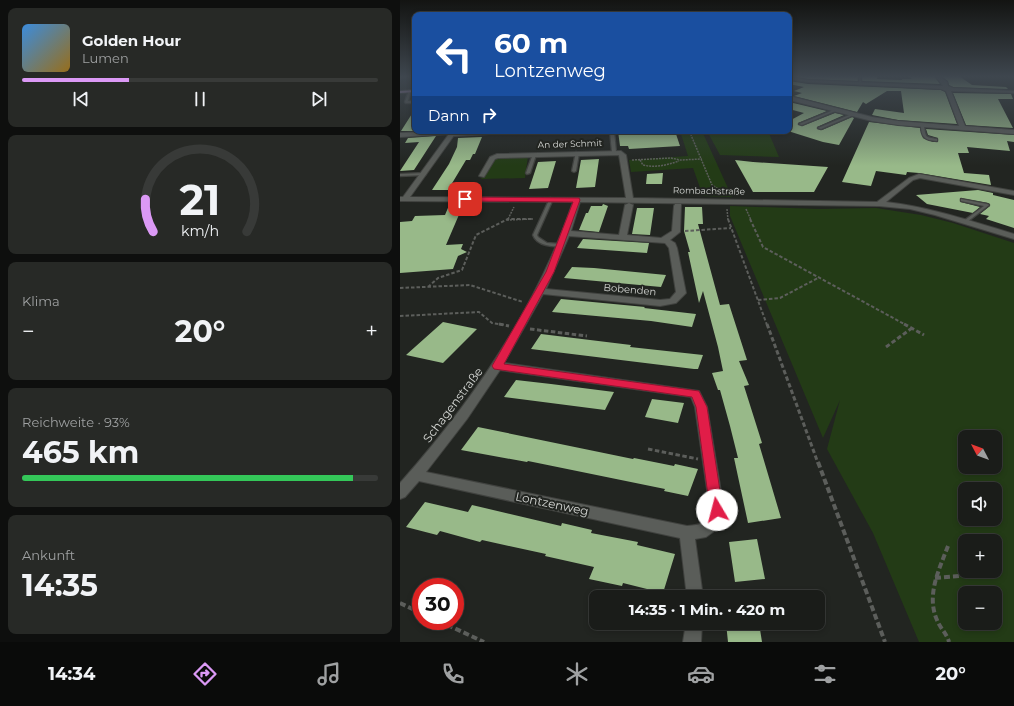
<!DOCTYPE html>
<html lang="de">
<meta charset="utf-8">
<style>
body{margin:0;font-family:Montserrat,sans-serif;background:#272926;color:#f1f3f6;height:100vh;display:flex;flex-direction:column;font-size:15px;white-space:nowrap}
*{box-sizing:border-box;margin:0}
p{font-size:13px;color:#9fa1a2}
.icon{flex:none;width:22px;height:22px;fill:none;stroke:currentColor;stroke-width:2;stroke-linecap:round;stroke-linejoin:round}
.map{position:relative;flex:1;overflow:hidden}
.side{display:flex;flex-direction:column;gap:8px;padding:8px;background:#0e0f0e;width:400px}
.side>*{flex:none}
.hud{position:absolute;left:12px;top:12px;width:380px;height:122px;border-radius:8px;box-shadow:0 2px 6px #0003,0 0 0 1px #383a38;background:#1a4fa0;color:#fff;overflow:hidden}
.needle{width:26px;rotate:311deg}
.tools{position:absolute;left:558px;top:430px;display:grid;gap:8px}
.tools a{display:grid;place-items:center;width:44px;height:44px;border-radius:8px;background:#1a1c19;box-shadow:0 2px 6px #0003,0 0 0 1px #383a38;font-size:20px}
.speed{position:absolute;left:12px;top:578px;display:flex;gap:8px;font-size:20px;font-weight:700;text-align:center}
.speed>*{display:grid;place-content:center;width:52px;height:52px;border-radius:50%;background:#1a1c19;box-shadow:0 2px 6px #0003,0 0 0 1px #383a38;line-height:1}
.speed .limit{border:6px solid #d22;background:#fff;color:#111}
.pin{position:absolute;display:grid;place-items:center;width:34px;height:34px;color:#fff;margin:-17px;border-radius:8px;box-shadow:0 2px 6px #0006}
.me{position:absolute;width:44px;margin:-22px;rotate:352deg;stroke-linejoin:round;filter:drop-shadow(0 0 3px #0008)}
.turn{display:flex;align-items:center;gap:14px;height:84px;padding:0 16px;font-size:18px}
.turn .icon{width:52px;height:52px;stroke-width:2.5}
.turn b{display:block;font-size:28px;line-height:34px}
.then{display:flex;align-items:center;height:38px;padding:0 16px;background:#0003;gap:8px;font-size:15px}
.big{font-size:30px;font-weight:700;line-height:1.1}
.side .card{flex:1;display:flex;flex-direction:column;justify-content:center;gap:6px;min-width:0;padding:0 14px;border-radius:8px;background:#272926}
.side .dial{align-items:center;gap:0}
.dial svg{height:104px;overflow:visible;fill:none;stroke:#383a38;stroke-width:7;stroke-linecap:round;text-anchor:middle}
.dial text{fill:#f1f3f6;stroke:none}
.song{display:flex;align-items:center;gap:12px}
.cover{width:48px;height:48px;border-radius:6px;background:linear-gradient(135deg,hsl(210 70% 55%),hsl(40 70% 35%))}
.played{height:4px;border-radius:2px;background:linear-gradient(90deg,#db99f5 30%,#383a38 30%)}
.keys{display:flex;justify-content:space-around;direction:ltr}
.heat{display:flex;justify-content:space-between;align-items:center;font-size:22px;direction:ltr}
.charge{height:6px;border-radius:3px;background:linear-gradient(90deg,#34c759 93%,#383a38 0)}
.trip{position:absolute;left:189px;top:590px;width:236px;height:40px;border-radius:8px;background:#1a1c19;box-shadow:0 2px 6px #0003,0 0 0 1px #383a38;font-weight:700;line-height:40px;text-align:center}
.tab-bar{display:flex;height:64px;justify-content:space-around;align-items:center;background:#0a0b0a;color:#9fa1a2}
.tab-bar .icon{width:28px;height:28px}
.tab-bar .on{color:#db99f5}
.tab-bar b{font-size:18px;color:#f1f3f6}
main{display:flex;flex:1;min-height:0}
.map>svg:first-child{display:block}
.green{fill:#233b16;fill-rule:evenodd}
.building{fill:#98b989}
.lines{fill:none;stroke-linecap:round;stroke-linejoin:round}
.lane-casing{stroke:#40423f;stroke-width:2.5}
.street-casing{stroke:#40423f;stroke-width:2}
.primary-casing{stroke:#40423f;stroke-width:2}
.path-far3{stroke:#5c5e5b;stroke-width:1.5;stroke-dasharray:2 1;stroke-linecap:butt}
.path-far2{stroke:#5c5e5b;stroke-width:2;stroke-dasharray:3.5 2;stroke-linecap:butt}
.path-far1{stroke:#5c5e5b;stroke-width:3;stroke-dasharray:4.5 2.5;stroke-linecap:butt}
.path{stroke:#5c5e5b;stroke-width:4;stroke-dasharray:6 3;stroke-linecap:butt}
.lane{fill:#5a5d59;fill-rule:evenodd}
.street{fill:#5a5d59;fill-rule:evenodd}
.primary{fill:#a786b5;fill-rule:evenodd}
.route{fill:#e11d48;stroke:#92132f}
.labels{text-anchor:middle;stroke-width:4;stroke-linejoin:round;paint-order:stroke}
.far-street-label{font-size:9px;fill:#d5d7d4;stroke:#222521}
.street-label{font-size:10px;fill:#d5d7d4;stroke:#222521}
.near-street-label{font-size:12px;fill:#d5d7d4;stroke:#222521}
</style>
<main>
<section class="side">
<div class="card">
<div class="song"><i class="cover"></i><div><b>Golden Hour</b><p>Lumen</p></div></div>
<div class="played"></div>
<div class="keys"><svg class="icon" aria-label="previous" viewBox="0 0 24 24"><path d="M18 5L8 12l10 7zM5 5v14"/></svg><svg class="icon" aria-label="pause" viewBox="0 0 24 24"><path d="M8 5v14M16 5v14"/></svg><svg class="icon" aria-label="next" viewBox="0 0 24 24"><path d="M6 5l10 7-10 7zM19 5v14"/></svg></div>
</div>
<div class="card dial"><svg viewBox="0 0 100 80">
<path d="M14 69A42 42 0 1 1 86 69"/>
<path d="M14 69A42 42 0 0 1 8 44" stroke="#db99f5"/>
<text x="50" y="56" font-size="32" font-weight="700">21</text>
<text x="50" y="72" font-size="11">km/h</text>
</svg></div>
<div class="card"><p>Klima</p>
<div class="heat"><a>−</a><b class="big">20°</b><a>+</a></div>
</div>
<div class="card"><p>Reichweite · 93%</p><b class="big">465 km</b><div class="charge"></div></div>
<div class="card"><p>Ankunft</p><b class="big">14:35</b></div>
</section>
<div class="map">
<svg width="614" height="642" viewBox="0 0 614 642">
<rect width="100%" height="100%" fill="#222521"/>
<path class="green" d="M280,131H302L332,197L303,196L293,168L231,172L229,160L288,156Z
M307,131H368L379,157L320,155Z
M128,156L125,178L81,179L92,161L102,157Z
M330,206L419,209L476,208L521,215L553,223L614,243V642H519L473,533L427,449L440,400L423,438L330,216ZM565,437H595V467H565ZM565,489H595V519H565ZM565,541H595V571H565ZM565,593H595V623H565Z"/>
<path class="building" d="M391,76H458V81L408,79Z
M462,76H477V79L502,80V79H512L509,76H534L540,84L462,81Z
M541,76H559L572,85L606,87L608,89L553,87L549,85L548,81Z
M389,81L408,84L541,90L545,92L557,124L498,120L472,115L475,109L504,113L501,91H487L466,104L463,102L457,112L394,96L402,93L394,91L404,87L389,84Z
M553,93L611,94L613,99H598L613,128L566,125Z
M389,102L427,111L398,123L402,126L435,113L444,115L417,127V129L422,130L452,117L454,118L439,145L423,142L388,131L389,121L404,113L389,109Z
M15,109V131H1Z
M469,122L520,128L523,138L533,142H538V138L528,135L526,129L614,135V142L607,141L610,151L567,147L569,153H558L564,173L589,175L591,185L519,173L507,172L506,175L476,171L471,186L442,182Z
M218,131H275L280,146L229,149L228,146H220Z
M36,136L14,170L0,171L19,142L5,143L8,138Z
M82,137L75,154H73L70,160H66L48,190H32L49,164L57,147L58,138Z
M199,159L195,187L176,188L181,160Z
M335,160L353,162L428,167L414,192H353Z
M156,161L148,188L129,189L138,162Z
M263,173L262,184H246L247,174Z
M73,182L67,196H53L59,183Z
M578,190L593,193V195L614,200V228L586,219L589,216L580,214L590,206V204L588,203L560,198L561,202L580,207L573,213L527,204L516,195Z
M50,203H64L46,245L63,244L61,249L67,252L58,256L53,269L0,273V222L12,221L15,216L45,215Z
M203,204L208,206L199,232L179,230L186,213H188L191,206H202Z
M285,207H302L303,224H298L320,305L329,304L347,360L339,361L349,385L344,386L362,443L359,444L381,518L348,523L334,458H338L330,426L320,390H318L312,373L323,371L318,347L303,291L299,303L288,252H290L284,231Z
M237,208H254L250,235L232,234Z
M183,239L249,243L247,253L177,248Z
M172,267L194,268L266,275L261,287L164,278Z
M161,299L245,307L244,308L296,314L292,327L251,321L152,312Z
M43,322L77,329L43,363L6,355Z
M141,334L231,345L230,347L303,355L298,369H294L131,349Z
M116,380L151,384L214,392L205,410L104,397Z
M252,399L284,403L278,423L245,417Z
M78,427L233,459L234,458L274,466L275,464L298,469L288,496L264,491L265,489L128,461L127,462L61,450Z
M25,502L68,512L72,505L161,526L162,523L192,530L191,533L238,542L237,545L275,554L263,593L223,583L222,586L189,579L194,567L145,556L146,554L82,540L80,542L40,531L37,535L6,527Z
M357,539L365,579L335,582L329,542Z
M326,623H359L362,642H328Z"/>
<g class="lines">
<g class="lane-casing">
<path id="lane" d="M459,76H461V84L460,85L459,84Z
M9,90L11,91L8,101H15V103H6L5,102Z
M436,109L438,110L402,125L399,124Z
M454,113L456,114L421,129L418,128Z
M521,125L524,126C526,138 525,137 537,139V141C525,140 521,138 521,125Z
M103,131H122L120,132L51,136L49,135L51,134Z
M210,131H214L216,152L214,153L212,152Z
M176,152L179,153L176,171L174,172L172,171Z
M133,154L136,155L130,173L127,174L126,173Z
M24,173L26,174L25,175L0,176V174Z
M150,198L153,199L137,235L138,237L147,243L161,244H163V246C153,247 137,246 133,235Z
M561,199L587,204L589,205L567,222H565V220L584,206L561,201Z"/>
</g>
<g class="street-casing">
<path id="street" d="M0,76H6L0,79Z
M535,76H539L547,82L548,86L553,88L614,91V93L551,91L565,126L614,130V134L498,125L472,121L389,100V96L472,117L498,121L559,126L546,91L541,89L408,82L389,79V77L408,80L543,86Z
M40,131H57L10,197L226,198L219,155L98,158L95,159L84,177L79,176L90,157L97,154L221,151L226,155L233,198L477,202L509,178L519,174L614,191V195L520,178L513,180L486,202C530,207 571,221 614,234V239L535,215L510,209L479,206L180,202L171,231L219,235L225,205L229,203L233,205L227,235L261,238L272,231L274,206L275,204H281L280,232L270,240L275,243L277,248L286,293L276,303L260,306L143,294L104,363L299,391L307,407L324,510L317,529L306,537L295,539L303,597H287L280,538L19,481L5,497L0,499V483C74,400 137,307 173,202L0,201V197H3L49,134L0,137V133ZM169,236L265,243L269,248L276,292L270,299L260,300L146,289ZM100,370L291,397L295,407L310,510C305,524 302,525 287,526L26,472L67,419Z
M286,623H302L301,642H283Z"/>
</g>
<g class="primary-casing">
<path id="primary" d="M15,90V92L0,93V91Z"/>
</g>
<path class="path-far3" d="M146,131V133L190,131
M291,131V135L312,185L326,194
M232,160L271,158L280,160L302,159
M240,160L243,165C256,168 267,165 279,161
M327,209L328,220
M346,209L351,220
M108,219L114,207
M107,220L133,219"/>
<path class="path-far2" d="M328,219L367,325
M350,219L363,247L506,325
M285,231L331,228
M28,287L38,278L62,270L76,235L108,219H133
M0,288L70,285L123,302
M358,300L380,298L418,278
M0,316L79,312L92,323L105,325"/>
<path class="path-far1" d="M99,324L109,326
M367,324L418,463
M504,324L524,335
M130,329L187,336
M486,347L512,328
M248,449L298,459"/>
<path class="path" d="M418,462L485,642
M548,546C539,570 526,595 537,620C540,628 547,634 549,642
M535,578L559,576
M0,603L21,613
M39,621L84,642"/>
<use href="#lane" class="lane"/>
<use href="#street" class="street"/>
<use href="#primary" class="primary"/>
</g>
<linearGradient id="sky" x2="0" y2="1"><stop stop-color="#131412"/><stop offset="0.46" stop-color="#3e464e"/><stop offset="1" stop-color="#3e464e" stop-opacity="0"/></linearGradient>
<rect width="614" height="166" fill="url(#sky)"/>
<path class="route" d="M65,197L179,198L180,200L154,272L104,364L299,391L307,407L323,510L321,514L317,516L312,514L310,510L296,407L292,397L94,369L92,366L146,272L173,202L63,201V198Z"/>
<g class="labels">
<g class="far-street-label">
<text transform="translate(170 144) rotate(-2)" y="3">An der Schmit</text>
<text transform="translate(309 191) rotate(1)" y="3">Rombachstraße</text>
</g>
<g class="street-label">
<text transform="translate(230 289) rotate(5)" y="4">Bobenden</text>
</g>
<g class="near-street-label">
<text transform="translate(53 405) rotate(-53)" y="4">Schagenstraße</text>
<text transform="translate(152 504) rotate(12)" y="4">Lontzenweg</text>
</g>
</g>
</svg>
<div class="tools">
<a><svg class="needle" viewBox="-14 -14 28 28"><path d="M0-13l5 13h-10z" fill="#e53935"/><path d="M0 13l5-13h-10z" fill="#9fa1a2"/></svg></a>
<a><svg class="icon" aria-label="sound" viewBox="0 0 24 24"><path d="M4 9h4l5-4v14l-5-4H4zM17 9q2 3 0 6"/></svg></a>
<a>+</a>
<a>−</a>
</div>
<div class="speed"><div class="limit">30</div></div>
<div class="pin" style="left:65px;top:199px;background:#d93025"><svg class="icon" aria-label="arrive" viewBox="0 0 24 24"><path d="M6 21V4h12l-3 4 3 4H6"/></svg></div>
<svg class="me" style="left:317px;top:510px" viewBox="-20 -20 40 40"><circle r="19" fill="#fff"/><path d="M0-13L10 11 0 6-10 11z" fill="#e11d48"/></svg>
<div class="trip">14:35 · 1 Min. · 420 m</div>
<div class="hud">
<div class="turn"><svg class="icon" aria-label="left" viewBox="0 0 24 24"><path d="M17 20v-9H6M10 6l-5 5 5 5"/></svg><div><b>60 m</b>Lontzenweg</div></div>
<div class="then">Dann<svg class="icon" aria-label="right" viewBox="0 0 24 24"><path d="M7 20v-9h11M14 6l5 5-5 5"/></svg></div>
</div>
</div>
</main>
<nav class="tab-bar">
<b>14:34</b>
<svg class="icon on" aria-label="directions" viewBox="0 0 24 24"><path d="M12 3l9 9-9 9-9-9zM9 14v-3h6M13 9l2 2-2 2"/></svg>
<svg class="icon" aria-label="music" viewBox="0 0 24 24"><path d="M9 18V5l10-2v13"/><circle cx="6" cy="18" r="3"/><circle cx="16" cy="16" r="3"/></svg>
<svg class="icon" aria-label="phone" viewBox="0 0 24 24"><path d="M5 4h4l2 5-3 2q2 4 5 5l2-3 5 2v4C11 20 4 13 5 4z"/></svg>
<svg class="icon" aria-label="climate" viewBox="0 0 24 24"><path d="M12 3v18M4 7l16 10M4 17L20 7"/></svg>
<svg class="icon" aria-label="car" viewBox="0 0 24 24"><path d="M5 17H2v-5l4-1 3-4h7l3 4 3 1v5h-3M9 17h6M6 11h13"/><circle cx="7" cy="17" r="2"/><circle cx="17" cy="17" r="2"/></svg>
<svg class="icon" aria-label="filters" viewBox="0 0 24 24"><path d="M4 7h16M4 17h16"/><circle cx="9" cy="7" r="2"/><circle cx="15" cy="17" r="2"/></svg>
<b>20°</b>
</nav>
